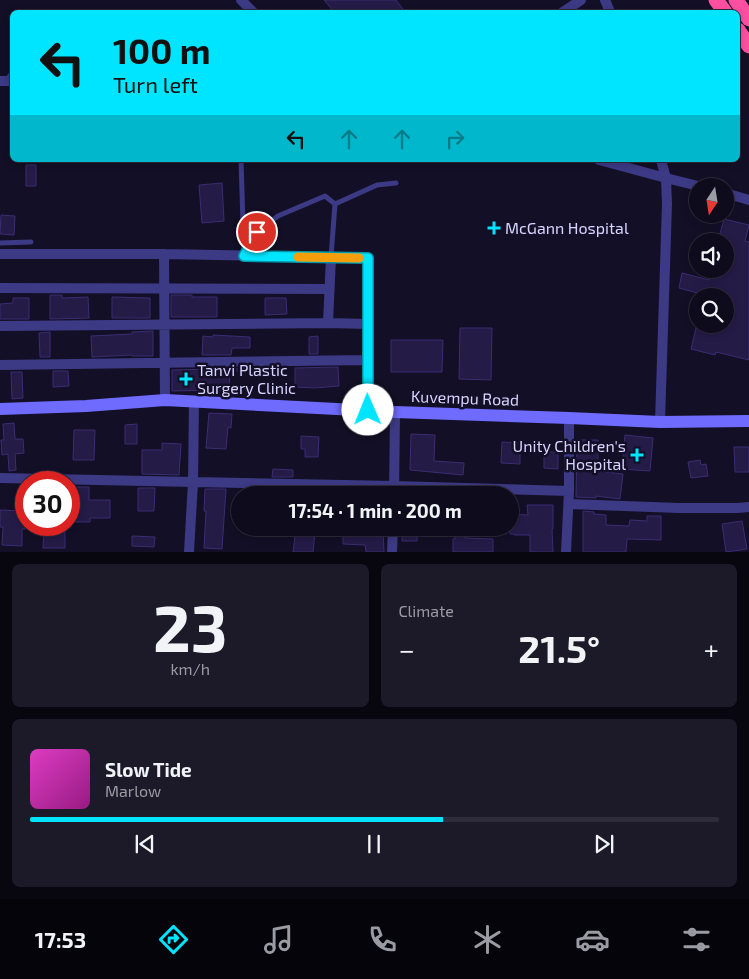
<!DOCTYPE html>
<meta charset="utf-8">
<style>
body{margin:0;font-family:"Exo 2",sans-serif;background:#1c1929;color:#f1f3f6;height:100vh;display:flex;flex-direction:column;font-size:19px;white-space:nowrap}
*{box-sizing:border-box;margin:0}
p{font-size:16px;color:#9b9ba3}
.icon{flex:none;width:28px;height:28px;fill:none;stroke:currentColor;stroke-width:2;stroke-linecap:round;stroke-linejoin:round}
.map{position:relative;height:552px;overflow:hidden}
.side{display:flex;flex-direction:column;gap:12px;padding:12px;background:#08060f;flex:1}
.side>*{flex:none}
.banner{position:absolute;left:10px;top:10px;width:730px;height:152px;border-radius:8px;box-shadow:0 2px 8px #0003,0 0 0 1px #2e2b3b;background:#00e5ff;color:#111;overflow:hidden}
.needle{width:32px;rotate:192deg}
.tools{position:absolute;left:689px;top:178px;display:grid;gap:10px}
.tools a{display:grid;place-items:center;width:45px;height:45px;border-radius:50%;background:#0e0b1c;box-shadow:0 2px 8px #0003,0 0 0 1px #2e2b3b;font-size:25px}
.speed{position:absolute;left:15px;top:471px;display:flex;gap:10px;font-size:25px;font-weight:700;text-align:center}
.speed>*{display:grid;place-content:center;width:65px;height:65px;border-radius:50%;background:#0e0b1c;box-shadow:0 2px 8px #0003,0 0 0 1px #2e2b3b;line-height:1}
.speed .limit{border:8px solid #d22;background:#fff;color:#111}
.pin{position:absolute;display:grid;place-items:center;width:42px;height:42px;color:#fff;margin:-21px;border:2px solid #fff;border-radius:50%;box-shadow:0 1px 5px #0007}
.me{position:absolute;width:55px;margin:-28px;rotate:359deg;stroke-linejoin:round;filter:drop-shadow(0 0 4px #0008)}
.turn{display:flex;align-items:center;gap:18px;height:105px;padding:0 20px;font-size:22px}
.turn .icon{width:65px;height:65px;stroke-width:2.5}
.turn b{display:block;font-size:35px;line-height:42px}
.lanes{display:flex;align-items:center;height:48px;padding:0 20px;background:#0003;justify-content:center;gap:25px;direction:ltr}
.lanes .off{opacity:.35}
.big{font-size:38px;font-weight:700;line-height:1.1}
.side .tile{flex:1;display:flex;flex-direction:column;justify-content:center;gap:8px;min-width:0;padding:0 18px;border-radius:8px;background:#1c1929}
.side .dial{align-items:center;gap:0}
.dial b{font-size:65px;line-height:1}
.song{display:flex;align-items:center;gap:15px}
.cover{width:60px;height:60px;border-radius:8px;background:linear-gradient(135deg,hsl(310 70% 55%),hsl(310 70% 35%))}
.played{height:5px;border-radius:2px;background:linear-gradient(90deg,#00e5ff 60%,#2e2b3b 60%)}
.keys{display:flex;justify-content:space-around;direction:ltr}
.heat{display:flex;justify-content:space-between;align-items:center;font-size:28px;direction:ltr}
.side .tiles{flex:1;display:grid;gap:12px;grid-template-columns:1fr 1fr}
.tile:last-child{grid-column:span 2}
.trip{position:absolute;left:231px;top:486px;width:288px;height:50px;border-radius:25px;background:#0e0b1c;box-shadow:0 2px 8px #0003,0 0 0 1px #2e2b3b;font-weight:700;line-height:50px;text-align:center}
.dock{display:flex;height:80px;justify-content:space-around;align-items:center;background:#06040b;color:#9b9ba3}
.dock .icon{width:35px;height:35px}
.dock .on{color:#00e5ff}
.dock b{font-size:22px;color:#f1f3f6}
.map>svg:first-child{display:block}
.building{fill:#241b47;stroke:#3b2d73}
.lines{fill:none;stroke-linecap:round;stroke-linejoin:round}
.lane{stroke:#3d3a85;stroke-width:5}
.street{stroke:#3d3a85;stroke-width:10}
.secondary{stroke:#6f6bff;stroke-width:12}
.highway{stroke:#ff4fa3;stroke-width:15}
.route-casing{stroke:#0095a6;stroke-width:12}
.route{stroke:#00e5ff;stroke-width:9}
.slow{stroke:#f59e0b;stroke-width:9}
.poi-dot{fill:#00e5ff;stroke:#130f26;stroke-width:2}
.labels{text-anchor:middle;stroke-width:5;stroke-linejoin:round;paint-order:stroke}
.poi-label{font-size:16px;fill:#d9d4ff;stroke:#130f26;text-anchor:start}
.street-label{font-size:16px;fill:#d9d4ff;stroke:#130f26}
</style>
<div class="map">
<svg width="749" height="552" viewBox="0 0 749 552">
<rect width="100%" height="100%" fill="#130f26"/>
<path class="building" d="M324,0H396L405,12H334Z
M26,165H36V186H26Z
M222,183L224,221L202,223L199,185Z
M1,215L15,216L14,235L0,234Z
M724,219L749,225L745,241L749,242V360L716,352L715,355L691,349L697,324H725V296H704L705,295L679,288L682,273L709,280L711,269H725V241H718Z
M50,295H62V298L88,297L89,318L50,319Z
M171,295H192V297H217V317H171Z
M112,297L150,298V318H112Z
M13,298H29V319H0V304L13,303Z
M265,298H286L287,314L265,315Z
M460,328H492L491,380L459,379Z
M153,331V356H132V355L92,357L91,336L132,334V332Z
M50,332V357H40L39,333Z
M213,335L250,337V348H232L231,355H202L203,336L213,337Z
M318,336V354H309V337Z
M391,340H443L442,372H391Z
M338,367L339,386L315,388L295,387V368Z
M252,368V371H230L229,392L218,391V390L172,391V370Z
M53,371H68L69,386L53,387Z
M11,372H22L23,398L12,399Z
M209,413L232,414L231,428L228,427L226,449L206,448Z
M14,423L15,439H23L24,453L15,454L16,470L9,471L8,454L2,455L1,440H4L3,424Z
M137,424V444H125V425Z
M74,430H95L94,460H73Z
M411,434L435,435L434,461L464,463L463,475L410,470Z
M625,435L653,438L650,471L622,469Z
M301,436L319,437L318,457H305V449H301Z
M577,440H598V471L623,474L620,499L596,496V498L576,497Z
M502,442L520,443V464L501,463Z
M162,443L181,444L179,475L142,474V450H162Z
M734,447H749V472H735Z
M544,452H558V469L544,468Z
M700,460L701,465L706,464L708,476L691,478L688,462Z
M273,469L293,470V477H272Z
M72,487H89V500H110V518H90V522H69V508L72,507Z
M138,488H155L154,511H138Z
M205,489H226L222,549L204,548L206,511H204Z
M527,505H553V529H552L553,552H530V535H514V534H510V514L528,515Z
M0,510L26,511V529H22V546L2,545L3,527H0Z
M583,511L594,512V514L606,515V525L629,526L630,520L647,521V516H661V540L627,539L626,552H583Z
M742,521L747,549L726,552L722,524Z
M296,528H306L305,532L315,533L313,552H293Z
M343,528H383L384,552H366L365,545L343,544Z
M402,528H418L417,541H402Z
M454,528H464L465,538L493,539V552H453V539H455Z
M44,531L65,532V548H43Z
M132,536L155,537L154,547L132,546Z"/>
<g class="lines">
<path class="lane" d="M241,160L244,255
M335,204L377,185L396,183
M0,243L31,242
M244,255L257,232L278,216L325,196L335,204L331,257"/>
<path class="street" d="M241,0L253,12
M605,0L610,12
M563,12L581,0
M0,81H10L12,77
M599,160L666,178L667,204L660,422
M661,160L666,178L698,186
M725,193L749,200
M0,254H164L368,258V410
M164,254L165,400
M0,288L329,289
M328,323L331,257
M0,326L328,323L369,324
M0,365L367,360
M0,478L394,486L569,491
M394,495L395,412
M569,504L679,508H737L749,507
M189,552L193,482L194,401
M392,552L393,528
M566,552L569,491V418"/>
<path class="secondary" d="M0,409L86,406L165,400L395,412L569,418L660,422L749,421"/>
<path class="highway" d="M716,0L725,12
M736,0L749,19
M738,30L749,46"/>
</g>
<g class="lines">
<g class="route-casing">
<path id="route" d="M257,232L244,256L368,258V410"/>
</g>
<use href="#route" class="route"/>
<path class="slow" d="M298,257L359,258"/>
</g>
<g class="poi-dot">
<path d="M491.5 220.5h5v5h5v5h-5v5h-5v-5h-5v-5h5z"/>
<path d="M183.5 371.5h5v5h5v5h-5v5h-5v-5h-5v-5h5z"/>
<path d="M634.5 447.5h5v5h5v5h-5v5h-5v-5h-5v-5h5z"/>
</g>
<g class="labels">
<g class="poi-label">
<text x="505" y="234">McGann Hospital</text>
<text x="197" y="376">Tanvi Plastic<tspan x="197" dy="18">Surgery Clinic</tspan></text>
<text x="626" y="452" text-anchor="end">Unity Children's<tspan x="626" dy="18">Hospital</tspan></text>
</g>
<g class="street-label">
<text transform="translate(465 398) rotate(2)" y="6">Kuvempu Road</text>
</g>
</g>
</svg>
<div class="tools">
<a><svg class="needle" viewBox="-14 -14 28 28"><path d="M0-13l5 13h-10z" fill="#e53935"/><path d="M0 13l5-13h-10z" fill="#9b9ba3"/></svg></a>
<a><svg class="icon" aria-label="sound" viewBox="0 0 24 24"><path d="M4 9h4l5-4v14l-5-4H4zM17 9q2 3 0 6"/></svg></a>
<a><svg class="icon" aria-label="search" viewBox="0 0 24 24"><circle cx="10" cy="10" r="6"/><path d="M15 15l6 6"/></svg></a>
</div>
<div class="speed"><div class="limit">30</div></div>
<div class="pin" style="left:257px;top:232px;background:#d93025"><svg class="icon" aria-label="arrive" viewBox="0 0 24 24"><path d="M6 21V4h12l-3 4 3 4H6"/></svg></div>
<svg class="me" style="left:368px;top:410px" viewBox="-20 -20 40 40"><circle r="19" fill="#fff"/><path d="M0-13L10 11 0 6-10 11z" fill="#00e5ff"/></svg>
<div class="trip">17:54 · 1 min · 200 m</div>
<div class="banner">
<div class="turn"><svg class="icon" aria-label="left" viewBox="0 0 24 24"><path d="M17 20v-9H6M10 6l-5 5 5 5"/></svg><div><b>100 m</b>Turn left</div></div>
<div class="lanes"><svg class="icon" aria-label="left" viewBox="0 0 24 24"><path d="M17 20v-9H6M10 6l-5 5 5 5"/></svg><svg class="icon off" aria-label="ahead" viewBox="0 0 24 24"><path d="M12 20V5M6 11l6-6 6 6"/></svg><svg class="icon off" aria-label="ahead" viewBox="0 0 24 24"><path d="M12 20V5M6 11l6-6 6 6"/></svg><svg class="icon off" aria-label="right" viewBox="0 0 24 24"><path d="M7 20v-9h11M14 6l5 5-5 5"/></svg></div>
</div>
</div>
<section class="side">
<div class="tiles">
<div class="tile dial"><b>23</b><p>km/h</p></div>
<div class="tile"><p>Climate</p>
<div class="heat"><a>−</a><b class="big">21.5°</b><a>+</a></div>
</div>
<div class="tile">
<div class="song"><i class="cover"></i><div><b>Slow Tide</b><p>Marlow</p></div></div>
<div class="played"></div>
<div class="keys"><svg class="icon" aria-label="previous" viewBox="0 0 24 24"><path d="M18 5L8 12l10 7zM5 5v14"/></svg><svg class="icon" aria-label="pause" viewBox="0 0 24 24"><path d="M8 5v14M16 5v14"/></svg><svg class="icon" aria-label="next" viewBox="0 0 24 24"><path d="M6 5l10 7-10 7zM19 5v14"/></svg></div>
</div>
</div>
</section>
<nav class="dock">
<b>17:53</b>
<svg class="icon on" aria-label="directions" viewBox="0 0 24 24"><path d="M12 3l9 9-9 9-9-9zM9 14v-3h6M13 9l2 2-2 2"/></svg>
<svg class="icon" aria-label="music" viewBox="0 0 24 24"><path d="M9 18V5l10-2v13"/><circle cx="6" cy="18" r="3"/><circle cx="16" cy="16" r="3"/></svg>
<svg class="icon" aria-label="phone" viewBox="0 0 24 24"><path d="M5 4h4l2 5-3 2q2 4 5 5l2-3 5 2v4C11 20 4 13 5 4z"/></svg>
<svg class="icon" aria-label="climate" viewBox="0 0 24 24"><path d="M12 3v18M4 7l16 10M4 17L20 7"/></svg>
<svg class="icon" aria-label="car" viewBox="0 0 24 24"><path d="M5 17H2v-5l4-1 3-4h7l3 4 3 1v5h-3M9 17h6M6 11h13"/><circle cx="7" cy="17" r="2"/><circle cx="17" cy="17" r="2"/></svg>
<svg class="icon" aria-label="filters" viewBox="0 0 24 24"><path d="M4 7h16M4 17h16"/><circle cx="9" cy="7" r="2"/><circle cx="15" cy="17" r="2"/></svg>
</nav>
